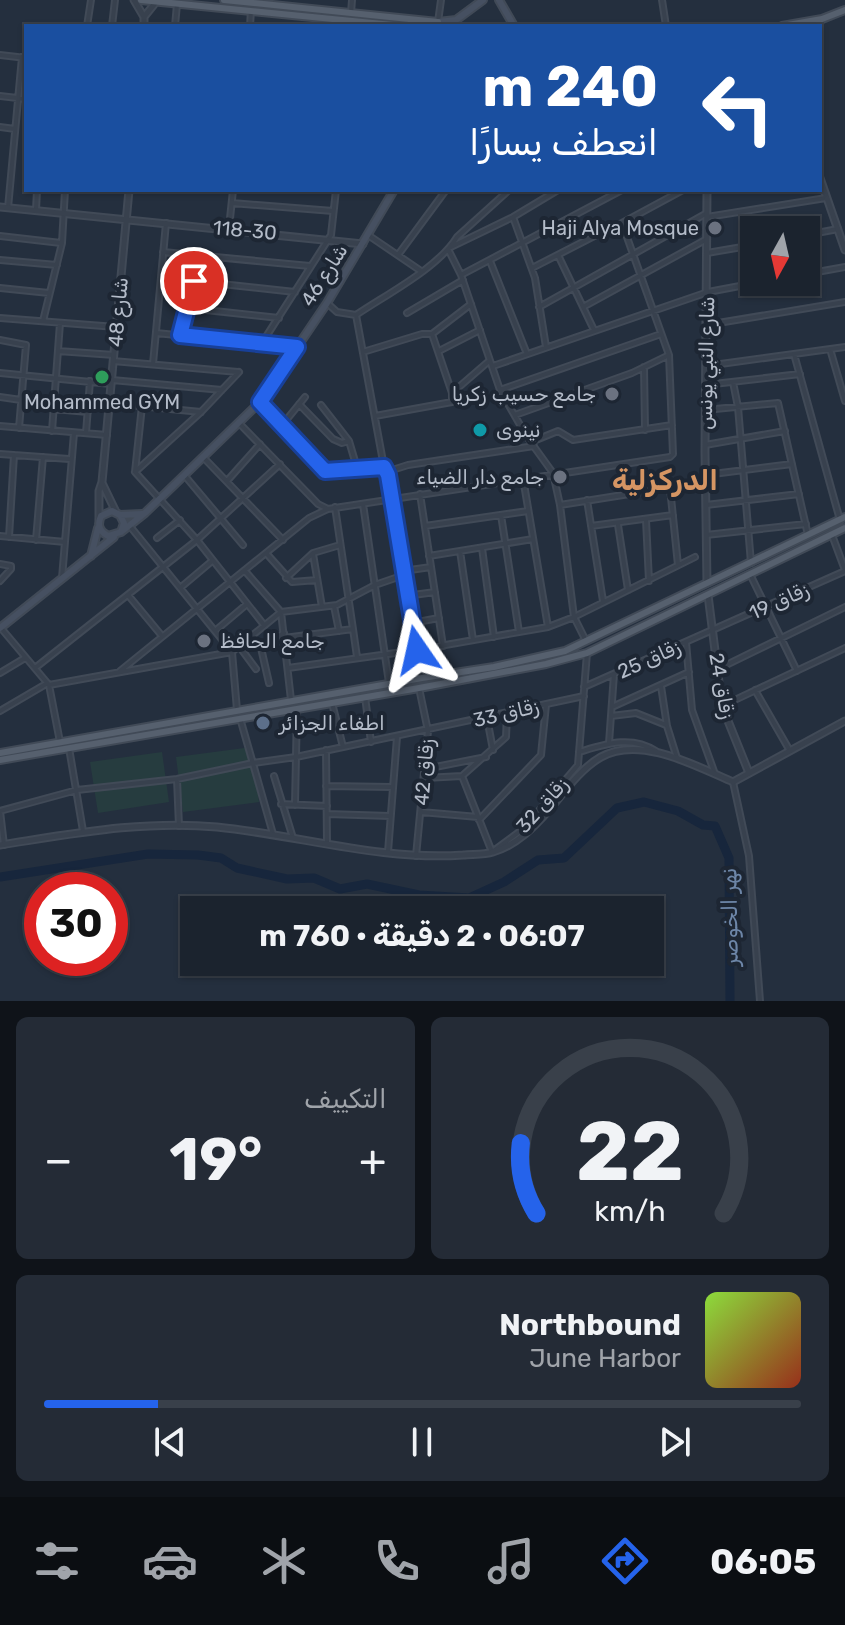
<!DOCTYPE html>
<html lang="ar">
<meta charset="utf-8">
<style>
body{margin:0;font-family:Rubik,Cairo,sans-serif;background:#242b36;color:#f1f3f6;direction:rtl;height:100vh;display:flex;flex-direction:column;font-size:30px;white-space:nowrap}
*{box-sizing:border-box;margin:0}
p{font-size:26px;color:#a0a4aa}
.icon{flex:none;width:44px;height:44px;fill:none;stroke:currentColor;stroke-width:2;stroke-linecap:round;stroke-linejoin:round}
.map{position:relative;height:1001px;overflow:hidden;direction:ltr}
.panel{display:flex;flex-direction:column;gap:16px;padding:16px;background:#0f1319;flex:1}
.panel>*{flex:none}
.guide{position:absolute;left:24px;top:24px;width:798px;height:168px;border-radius:0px;box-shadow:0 2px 6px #0004,0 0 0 2px #39404a;direction:rtl;background:#1a4fa0;color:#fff;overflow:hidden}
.needle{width:52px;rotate:188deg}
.tools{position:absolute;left:740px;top:216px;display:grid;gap:16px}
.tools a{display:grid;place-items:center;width:80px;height:80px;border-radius:0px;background:#1b232e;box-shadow:0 2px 6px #0004,0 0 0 2px #39404a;font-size:40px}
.speed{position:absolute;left:24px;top:872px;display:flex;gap:16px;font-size:40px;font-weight:700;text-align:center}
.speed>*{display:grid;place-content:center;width:104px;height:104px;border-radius:50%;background:#1b232e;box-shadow:0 2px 6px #0004,0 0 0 2px #39404a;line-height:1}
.speed .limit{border:12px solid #d22;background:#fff;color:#111}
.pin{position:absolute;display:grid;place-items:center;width:68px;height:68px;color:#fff;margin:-34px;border:4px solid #fff;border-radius:50%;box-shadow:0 2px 8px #0007}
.me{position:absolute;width:88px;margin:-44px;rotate:349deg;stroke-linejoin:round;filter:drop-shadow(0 0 6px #0008)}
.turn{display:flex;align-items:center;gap:28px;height:168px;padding:0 32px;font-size:36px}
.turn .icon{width:104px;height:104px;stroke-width:2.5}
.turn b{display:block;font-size:56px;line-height:68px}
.big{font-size:60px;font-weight:700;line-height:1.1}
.panel .card{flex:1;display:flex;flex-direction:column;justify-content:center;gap:12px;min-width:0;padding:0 28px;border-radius:12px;background:#242b36}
.panel .dial{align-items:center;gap:0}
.dial svg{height:208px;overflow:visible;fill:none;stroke:#39404a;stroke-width:7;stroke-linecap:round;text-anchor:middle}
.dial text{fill:#f1f3f6;stroke:none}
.song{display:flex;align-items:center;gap:24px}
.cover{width:96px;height:96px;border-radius:12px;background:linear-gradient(135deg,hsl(90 70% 55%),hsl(10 70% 35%))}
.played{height:8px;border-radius:4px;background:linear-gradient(90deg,#2563eb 15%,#39404a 15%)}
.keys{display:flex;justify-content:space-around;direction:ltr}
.heat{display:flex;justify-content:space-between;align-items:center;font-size:44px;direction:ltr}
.panel .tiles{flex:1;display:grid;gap:16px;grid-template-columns:1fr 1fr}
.card:last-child{grid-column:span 2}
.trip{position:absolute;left:180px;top:896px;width:484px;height:80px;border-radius:0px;background:#1b232e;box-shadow:0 2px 6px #0004,0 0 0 2px #39404a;font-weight:700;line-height:80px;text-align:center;direction:rtl}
.menu{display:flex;height:128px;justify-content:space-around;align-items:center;background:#0b0e12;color:#a0a4aa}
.menu .icon{width:56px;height:56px}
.menu .current{color:#2563eb}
.menu b{font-size:36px;color:#f1f3f6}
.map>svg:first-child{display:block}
.green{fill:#263c3f}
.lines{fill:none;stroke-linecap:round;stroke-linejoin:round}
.river{stroke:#17263c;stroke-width:9}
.minor-casing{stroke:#414a57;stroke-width:8}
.tertiary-casing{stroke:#414a57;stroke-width:9}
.secondary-casing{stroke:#414a57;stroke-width:10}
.primary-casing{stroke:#414a57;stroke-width:10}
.minor{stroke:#38414e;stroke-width:4}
.tertiary{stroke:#38414e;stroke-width:5}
.secondary{stroke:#465061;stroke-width:6}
.primary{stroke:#56606e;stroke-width:6}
.route-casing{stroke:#184099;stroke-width:20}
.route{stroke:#2563eb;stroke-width:14}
.worship-dot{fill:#6b7280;stroke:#1d2633;stroke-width:3}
.leisure-dot{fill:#2e9e5b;stroke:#1d2633;stroke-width:3}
.culture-dot{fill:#0f9aa8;stroke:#1d2633;stroke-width:3}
.service-dot{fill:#5c6f8a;stroke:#1d2633;stroke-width:3}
.labels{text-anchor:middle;stroke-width:8;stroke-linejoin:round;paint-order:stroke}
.poi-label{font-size:20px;fill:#b4bcc9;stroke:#1d2633;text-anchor:end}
.street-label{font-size:20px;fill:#b4bcc9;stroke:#1d2633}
.water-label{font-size:22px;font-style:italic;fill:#6d86a8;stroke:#1d2633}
.district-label{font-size:28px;font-weight:bold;fill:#d59563;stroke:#1d2633}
</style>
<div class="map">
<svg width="845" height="1001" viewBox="0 0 845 1001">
<rect width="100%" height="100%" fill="#242f3e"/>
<path class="green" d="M252,747L259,802L183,812L176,757Z
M162,752L169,802L98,813L90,762Z"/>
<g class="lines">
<path class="river" d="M0,877L148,854L198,855L221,858L237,868L287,879L314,878L340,889L367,884L419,895L469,898L504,882L538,860L564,858L617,808L644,802L678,811L703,825L715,826L729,858L730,1001"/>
<g class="minor-casing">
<path id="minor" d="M662,0L666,26
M351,13L352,0
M438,22L441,0
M87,26L91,0
M112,26L115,0
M175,26L177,4
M250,26L251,10
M0,55L26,58
M0,96L26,99
M0,127L15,129
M232,203L333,211
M8,208L22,57
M36,210L37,190
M513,217L535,278L546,347
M707,217L826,198
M620,224L683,190
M229,228L233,190
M368,235L421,271
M806,235L838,229
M0,236L61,243
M451,247L513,217L558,190
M448,249L461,275L500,390L527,437L553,473L560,505L574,617L586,641
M163,252L310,266
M707,253L754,245
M398,255L446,190
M558,255L594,330
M0,260L57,265
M490,261L527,354
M806,274L845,267
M461,275L622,190
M194,281L295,292
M0,288L49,293
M327,303L337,312L356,315C387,294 438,268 457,237L509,190
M539,307L707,213
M583,307L707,239
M187,308L279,318
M407,313L463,280
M356,315L384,467L388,475L422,678
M0,318L116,327
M43,321L62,243L65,190
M706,325L845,302
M156,333L297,347
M180,335L200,256
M0,340L26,345L19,428
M262,343L331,235L336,190
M830,349L845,401
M58,351L114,355
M439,351L480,330
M363,352L422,334H432L471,304
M794,354L840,520
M113,361L238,372
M153,364L166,223
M493,366L708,292L761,282
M706,366L845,347
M644,367L645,430
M0,373L111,384
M112,380L222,390
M733,382L738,407L751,563
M705,385L800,374
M500,390L661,334
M452,393L489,361
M0,397L21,400
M260,402L325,471L384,467
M109,403L201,412
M299,404L333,439L342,443L349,441
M321,405L349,441L357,468
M142,406L135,472L197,540L264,625
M54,409L88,412
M705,410L778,403L808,535
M515,415L632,373L669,355
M375,416L452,402V393L432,334
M239,423L318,504L328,509
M283,424L305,397
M0,426L107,435
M52,431L60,323
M86,433L90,381
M531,442L558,431L573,440L672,425
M705,445L785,431
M0,454L69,459
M203,457L283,540
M135,472L201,412L239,372
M386,472L408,465L534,446
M705,475L792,464
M185,476L243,545
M523,478L548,627
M227,481L260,444
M670,488L678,565
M420,494L443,646
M587,500L603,601
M363,504L389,683
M560,505L705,482
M706,505L799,494
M335,507L353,629
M501,515L519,632
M646,520L649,581
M129,525L232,652L237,710
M618,525L628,590
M425,526L528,511
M591,526L673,515
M706,535L806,524
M832,535L845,570
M0,536L65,542
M9,537L14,455
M157,538L180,520
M36,540L43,457
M482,548L494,637
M460,551L473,640
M266,553L292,582L317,580
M313,554L322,607
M429,556L533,539
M0,564L11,566V569L0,581
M245,571L281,612L291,700
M403,571L431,567
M750,574L797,671
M62,578L74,433
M286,578L313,553L340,545
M180,588L212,561
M128,595L162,636
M406,596L435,592
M334,606L339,631
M412,623L439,618
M1,628L49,685L60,742
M215,631L247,604
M284,638L353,629L357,657
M686,642L692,710L715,774
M239,646L256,669
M35,668L197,540L280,464
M288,668L417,650L548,627L574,617L695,557
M718,669L845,607
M120,671L309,518L328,509L670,457L673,454L669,355L623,226L616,225L532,268
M0,673L25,658
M269,683L261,648L284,633
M49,685L232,652L281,612L337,605L375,585L404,575
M661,686L667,726L677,758
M584,687L845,571
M755,690L790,751
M365,697L371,742
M332,703L343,747
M722,706L845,648
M612,707L689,672
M0,711L46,684
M611,716L636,713L666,725
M240,718L273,834
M487,718L493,750
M609,743L614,674
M69,748L83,831
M326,750L327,843
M579,752C606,744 631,735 656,751
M425,769L486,757
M274,776L293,838
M462,776L492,852L523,829L578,765L587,653
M462,776L506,737L507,714
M425,778L462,776
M177,779L179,826
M733,782L749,856L760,1001
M326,786L392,787
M281,804L327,806
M295,805L297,708
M0,811L77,790L177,779L253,763L296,757L584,696
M0,811L4,845
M421,812L478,817
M327,814L390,816
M479,820L541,755L546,705
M388,852L397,737
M416,856L428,731L419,688"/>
</g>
<g class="tertiary-casing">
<path id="tertiary" d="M134,0L144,17
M144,17L156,2
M144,26V17
M820,178L845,250
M0,207L363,244
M102,483L116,512
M99,519V491L102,482L129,190
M707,583L705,452L707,190
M708,595L722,706L749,773
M0,845C72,834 143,820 217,827C298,835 381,861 463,855C472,854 484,855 493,852C517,845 534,827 550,809C565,791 580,769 601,757C640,735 696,766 733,782L845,721"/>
</g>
<g class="secondary-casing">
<path id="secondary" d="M499,0L514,26
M438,22L456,20L483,0
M120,515L142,514
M121,532L124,523L120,515L112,511L101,516C97,525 99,531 108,536L121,532L145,513L260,402L327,303L394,190
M91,556L98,528
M0,628L114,537"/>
</g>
<g class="primary-casing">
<path id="primary" d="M141,0L403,26
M224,0L438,22
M782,26L822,19L845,10
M0,753L422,678L494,667L565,651L845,517
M0,760L419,688L546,664L587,653L845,528"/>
</g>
<use href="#minor" class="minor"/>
<use href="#tertiary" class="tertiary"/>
<use href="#secondary" class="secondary"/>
<use href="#primary" class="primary"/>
</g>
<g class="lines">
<g class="route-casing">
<path id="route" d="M194,281L180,335L297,347L260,402L325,471L384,467L388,475L417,650"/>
</g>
<use href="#route" class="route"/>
</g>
<g class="worship-dot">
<circle cx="715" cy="228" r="8"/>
<circle cx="612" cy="394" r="8"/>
<circle cx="560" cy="477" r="8"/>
<circle cx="204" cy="641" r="8"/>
</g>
<circle class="leisure-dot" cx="102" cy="377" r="8"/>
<circle class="culture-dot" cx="480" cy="430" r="8"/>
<circle class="service-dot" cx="263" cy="723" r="8"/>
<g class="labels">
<g class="poi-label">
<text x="699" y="235">Haji Alya Mosque</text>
<text x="596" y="401">جامع حسيب زكريا</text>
<text x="102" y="409" text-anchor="middle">Mohammed GYM</text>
<text x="496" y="437" text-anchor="start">نينوى</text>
<text x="544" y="484">جامع دار الضياء</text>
<text x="220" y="648" text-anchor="start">جامع الحافظ</text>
<text x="279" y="730" text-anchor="start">اطفاء الجزائر</text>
</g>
<g class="street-label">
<text transform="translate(245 230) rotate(5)" y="7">118-30</text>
<text transform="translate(324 275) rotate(-58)" y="7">شارع 46</text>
<text transform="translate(118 312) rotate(-85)" y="7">شارع 48</text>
<text transform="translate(706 363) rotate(-89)" y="7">شارع النبي يونس</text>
<text transform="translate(779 601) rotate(-24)" y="7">زقاق 19</text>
<text transform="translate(649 659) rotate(-24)" y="7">زقاق 25</text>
<text transform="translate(722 686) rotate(80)" y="7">زقاق 24</text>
<text transform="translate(506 713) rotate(-13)" y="7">زقاق 33</text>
<text transform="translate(424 772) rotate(-85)" y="7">زقاق 42</text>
<text transform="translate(542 805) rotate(-48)" y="7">زقاق 32</text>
</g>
<g class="water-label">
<text transform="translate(729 917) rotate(-91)" y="8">نهر الخوصر</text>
</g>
<g class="district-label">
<text x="665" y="490">الدركزلية</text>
</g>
</g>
</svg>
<div class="tools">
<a><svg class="needle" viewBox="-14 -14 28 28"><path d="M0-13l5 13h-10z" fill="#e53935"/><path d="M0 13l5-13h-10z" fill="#a0a4aa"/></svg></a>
</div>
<div class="speed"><div class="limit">30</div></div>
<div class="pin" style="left:194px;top:281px;background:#d93025"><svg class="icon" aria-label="arrive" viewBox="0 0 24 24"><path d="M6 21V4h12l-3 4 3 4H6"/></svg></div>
<svg class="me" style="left:417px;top:650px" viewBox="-20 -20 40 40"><path d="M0-17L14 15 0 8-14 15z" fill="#2563eb" stroke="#fff" stroke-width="4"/></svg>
<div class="trip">06:07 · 2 دقيقة · 760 m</div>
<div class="guide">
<div class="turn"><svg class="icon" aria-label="left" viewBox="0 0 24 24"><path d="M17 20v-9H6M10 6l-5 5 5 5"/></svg><div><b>240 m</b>انعطف يسارًا</div></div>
</div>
</div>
<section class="panel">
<div class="tiles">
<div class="card dial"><svg viewBox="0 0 100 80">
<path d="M14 69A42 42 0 1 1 86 69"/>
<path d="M14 69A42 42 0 0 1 8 42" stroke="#2563eb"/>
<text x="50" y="56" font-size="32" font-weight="700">22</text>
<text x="50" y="72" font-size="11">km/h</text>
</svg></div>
<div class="card"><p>التكييف</p>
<div class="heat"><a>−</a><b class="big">19°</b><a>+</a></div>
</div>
<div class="card">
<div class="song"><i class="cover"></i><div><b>Northbound</b><p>June Harbor</p></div></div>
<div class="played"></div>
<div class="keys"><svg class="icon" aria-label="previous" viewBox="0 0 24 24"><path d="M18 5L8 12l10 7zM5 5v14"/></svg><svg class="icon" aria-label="pause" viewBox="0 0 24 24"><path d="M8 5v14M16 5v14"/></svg><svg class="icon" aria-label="next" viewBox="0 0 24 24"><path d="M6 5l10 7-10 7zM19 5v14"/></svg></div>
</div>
</div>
</section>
<nav class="menu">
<b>06:05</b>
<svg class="icon current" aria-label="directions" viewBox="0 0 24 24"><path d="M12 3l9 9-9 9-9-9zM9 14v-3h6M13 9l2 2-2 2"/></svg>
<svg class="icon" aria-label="music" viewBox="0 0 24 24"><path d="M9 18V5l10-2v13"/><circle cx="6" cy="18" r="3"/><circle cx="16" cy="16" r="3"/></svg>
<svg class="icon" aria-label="phone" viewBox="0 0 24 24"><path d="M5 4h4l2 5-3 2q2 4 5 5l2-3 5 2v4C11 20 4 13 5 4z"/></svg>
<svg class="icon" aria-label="climate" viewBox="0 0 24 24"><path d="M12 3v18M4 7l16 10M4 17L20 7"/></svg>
<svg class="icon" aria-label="car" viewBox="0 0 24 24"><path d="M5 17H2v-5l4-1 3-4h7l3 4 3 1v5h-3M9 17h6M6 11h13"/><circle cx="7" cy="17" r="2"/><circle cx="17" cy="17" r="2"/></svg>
<svg class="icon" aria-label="filters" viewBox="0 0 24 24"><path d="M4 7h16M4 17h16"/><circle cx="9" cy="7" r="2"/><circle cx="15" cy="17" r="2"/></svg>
</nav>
